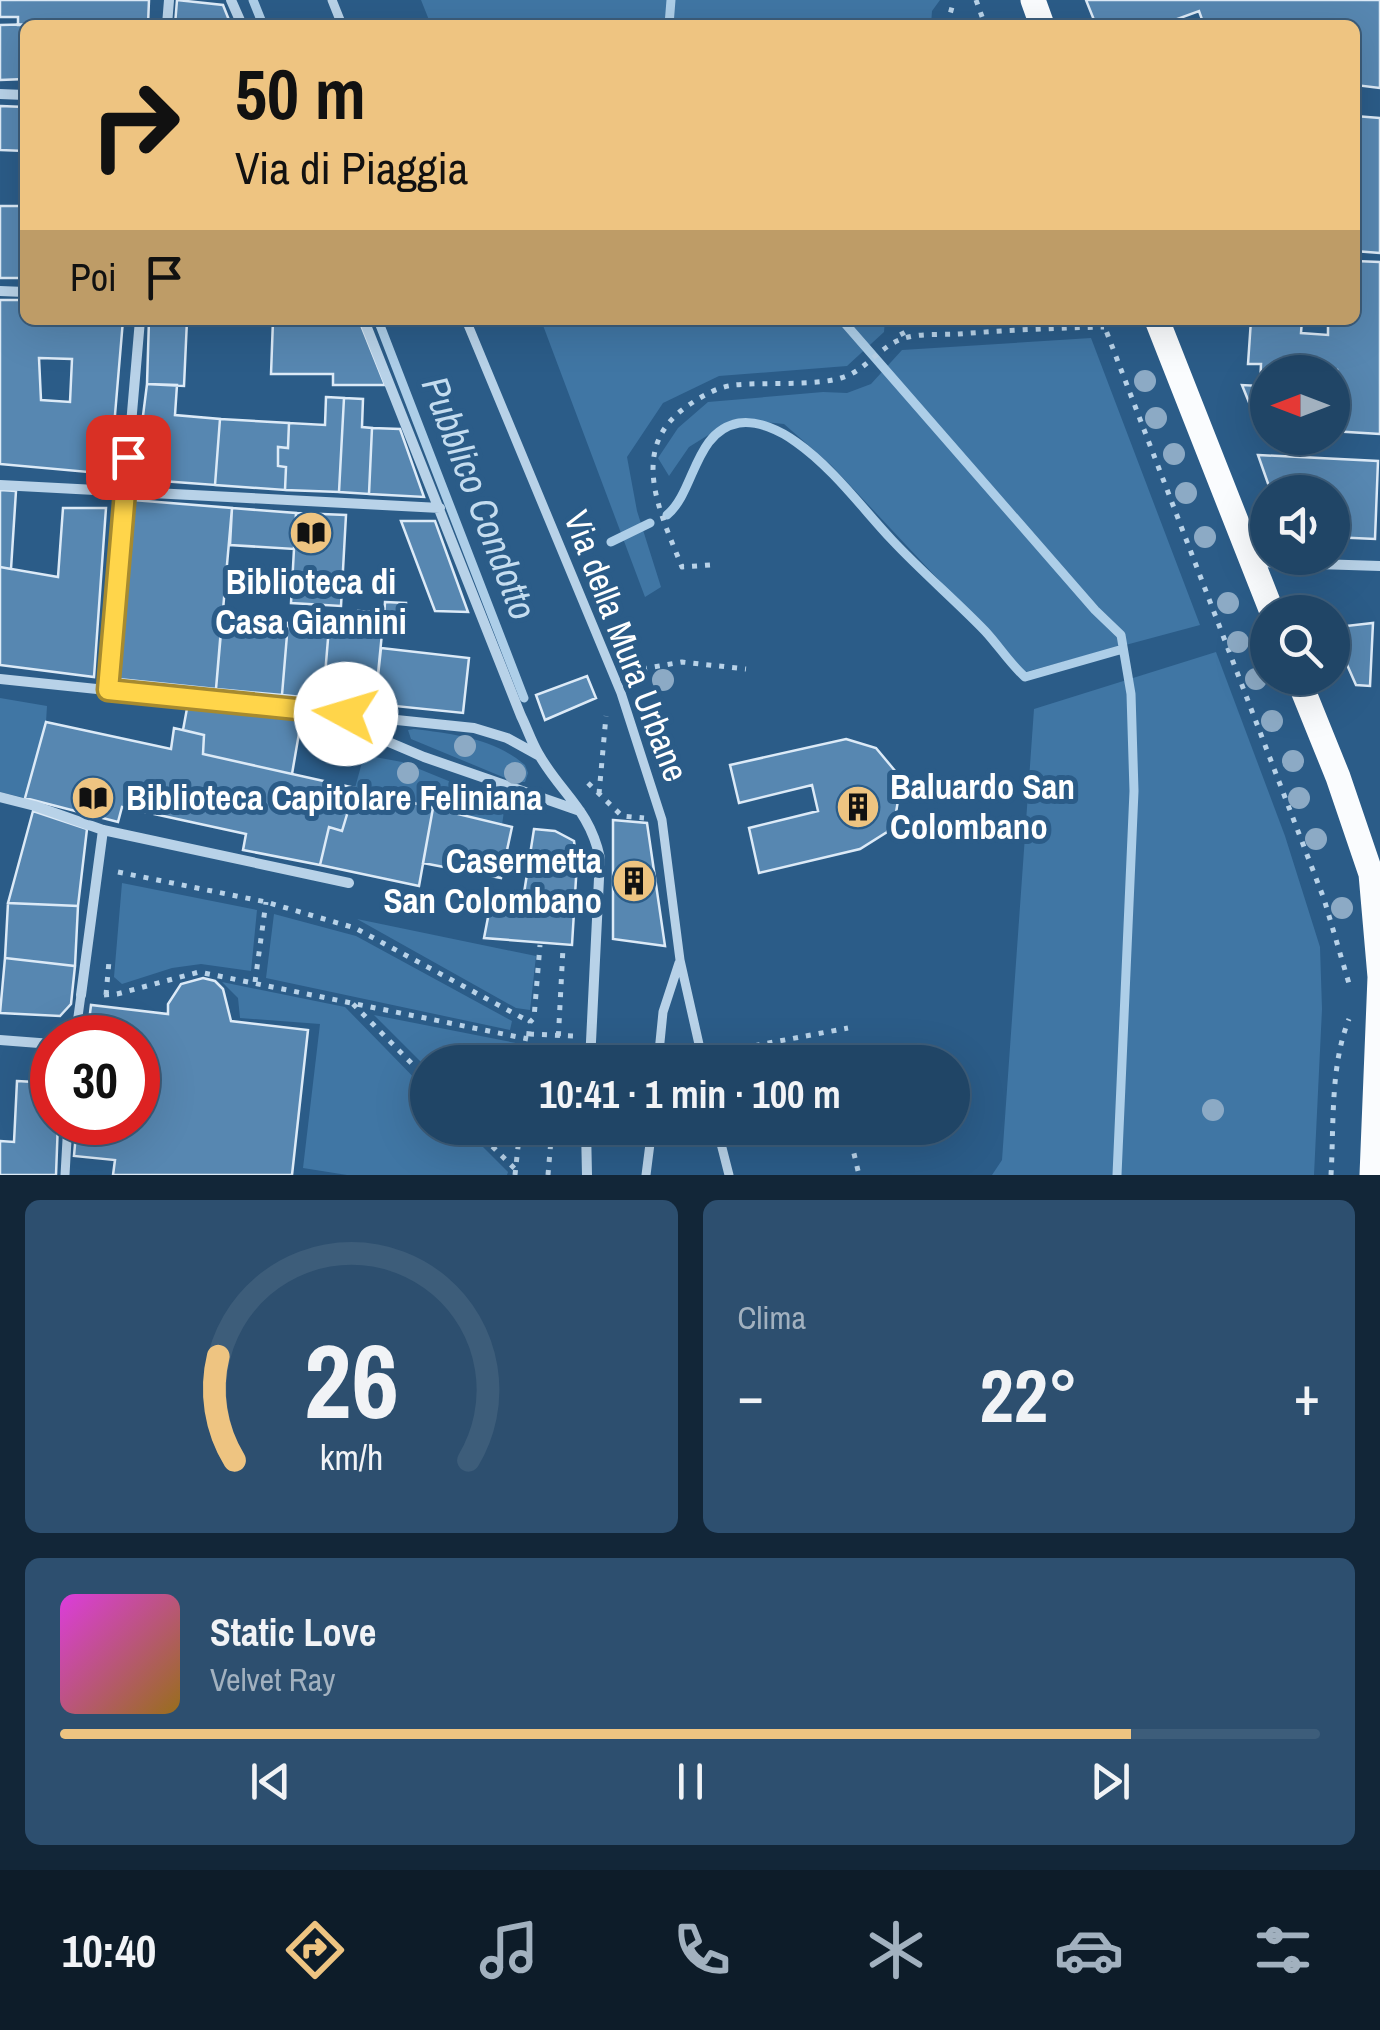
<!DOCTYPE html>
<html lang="it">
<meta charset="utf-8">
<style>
body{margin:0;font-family:"Archivo Narrow",sans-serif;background:#2d4f6f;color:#f1f3f6;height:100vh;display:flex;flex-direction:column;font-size:38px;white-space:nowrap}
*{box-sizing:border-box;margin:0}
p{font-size:32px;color:#a2b1bf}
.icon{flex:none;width:55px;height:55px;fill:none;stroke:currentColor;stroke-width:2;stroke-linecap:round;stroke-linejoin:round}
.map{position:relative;height:1175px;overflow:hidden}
.sheet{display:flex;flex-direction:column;gap:25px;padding:25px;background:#122638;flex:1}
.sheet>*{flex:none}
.guide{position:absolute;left:20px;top:20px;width:1340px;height:305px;border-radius:15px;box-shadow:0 10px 40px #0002,0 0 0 2px #3d5d7a;background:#eec481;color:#111;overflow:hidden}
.needle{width:65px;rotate:270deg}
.buttons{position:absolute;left:1250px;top:355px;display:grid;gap:20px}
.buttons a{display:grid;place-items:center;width:100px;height:100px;border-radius:50%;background:#204566;box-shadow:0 10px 40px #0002,0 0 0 2px #3d5d7a;font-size:50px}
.speed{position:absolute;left:30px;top:1015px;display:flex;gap:20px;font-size:50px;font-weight:700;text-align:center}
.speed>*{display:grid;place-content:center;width:130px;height:130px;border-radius:50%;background:#204566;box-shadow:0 10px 40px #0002,0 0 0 2px #3d5d7a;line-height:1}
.speed .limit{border:15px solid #d22;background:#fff;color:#111}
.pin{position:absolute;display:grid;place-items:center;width:85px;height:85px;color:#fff;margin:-42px;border-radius:20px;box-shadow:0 5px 15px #0006}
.me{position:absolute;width:110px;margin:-55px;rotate:276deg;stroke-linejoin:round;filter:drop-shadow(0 0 8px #0008)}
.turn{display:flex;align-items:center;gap:35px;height:210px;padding:0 50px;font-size:45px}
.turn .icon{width:130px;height:130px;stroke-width:2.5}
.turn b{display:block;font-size:70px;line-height:85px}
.then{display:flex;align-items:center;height:95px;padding:0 50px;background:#0003;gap:20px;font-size:38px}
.big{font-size:75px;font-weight:800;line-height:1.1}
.sheet .card{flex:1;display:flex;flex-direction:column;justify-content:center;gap:15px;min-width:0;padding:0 35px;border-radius:15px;background:#2d4f6f}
.sheet .dial{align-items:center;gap:0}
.dial svg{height:260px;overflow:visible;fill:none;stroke:#3d5d7a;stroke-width:7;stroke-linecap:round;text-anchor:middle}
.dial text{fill:#f1f3f6;stroke:none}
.song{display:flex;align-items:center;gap:30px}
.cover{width:120px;height:120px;border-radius:15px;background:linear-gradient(135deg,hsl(300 70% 55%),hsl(40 70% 35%))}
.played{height:10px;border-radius:5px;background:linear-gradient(90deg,#eec481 85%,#3d5d7a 85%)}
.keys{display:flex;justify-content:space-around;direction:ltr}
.heat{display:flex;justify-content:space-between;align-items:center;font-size:55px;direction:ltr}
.sheet .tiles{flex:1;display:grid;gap:25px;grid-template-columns:1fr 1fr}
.card:last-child{grid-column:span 2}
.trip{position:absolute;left:410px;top:1045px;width:560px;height:100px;border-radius:50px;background:#204566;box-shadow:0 10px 40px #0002,0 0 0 2px #3d5d7a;font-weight:800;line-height:100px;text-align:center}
.dock{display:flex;height:160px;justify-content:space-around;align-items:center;background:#0d1c29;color:#a2b1bf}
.dock .icon{width:70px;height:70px}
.dock .on{color:#eec481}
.dock b{font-size:45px;color:#f1f3f6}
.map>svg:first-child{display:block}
.green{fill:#4076a4}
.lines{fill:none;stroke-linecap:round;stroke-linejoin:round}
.stream{stroke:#adcee8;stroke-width:9}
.building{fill:#5787b1;stroke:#dceaf7;stroke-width:2.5;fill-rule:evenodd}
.path{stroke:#b8d2e8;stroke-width:5;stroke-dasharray:5 8;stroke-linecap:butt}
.pedestrian{stroke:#b8d2e8;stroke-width:9}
.minor{stroke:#b8d2e8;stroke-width:10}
.primary{stroke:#fafcfe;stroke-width:25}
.tree{fill:#8caac5}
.route-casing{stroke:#a68a30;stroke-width:25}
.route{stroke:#ffd54a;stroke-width:18}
.labels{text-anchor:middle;stroke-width:10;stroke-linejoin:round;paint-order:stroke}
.poi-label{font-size:35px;font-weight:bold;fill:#fff;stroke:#2b5c88;text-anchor:start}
.street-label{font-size:35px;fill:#fff;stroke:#2b5c88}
.water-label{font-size:38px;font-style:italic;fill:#c4dcef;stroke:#2b5c88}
</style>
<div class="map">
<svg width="1380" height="1175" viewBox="0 0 1380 1175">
<rect width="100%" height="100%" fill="#2b5c88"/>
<path class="green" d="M421,0H940L932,11L931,25H431Z
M541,320H885L884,332L847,366L719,376L663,403L627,457L637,511L661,587L645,597Z
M1091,338L1200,625L1025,672L831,465L784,424L734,419L689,447L669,476L658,458L678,428L708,402L823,392L847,393L871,384L902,350Z
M1216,652L1285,836L1320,947L1322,1009L1314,1175H992L1002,1160L1034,709Z
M0,698L47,706L46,722L25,798L0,792Z
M414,729C454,734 493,738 525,765L528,773L525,782H515L411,739L408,730Z
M364,755L402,762L505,804L502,825L355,788Z
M122,883L257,910L251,971L201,964L172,968L122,984L114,977Z
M274,914L356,936L512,1021L510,1030L266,978Z
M357,919L536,956L530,1010L516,1008Z
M222,982L345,1007L427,1091L428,1128H464L508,1172L507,1175H347L303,1168L320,1024L240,1018L238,998Z
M374,1015L521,1044L519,1062H428L427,1068Z"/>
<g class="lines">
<path class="stream" d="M253,0L263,25
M669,25L671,0
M378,320L524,698
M842,320L1095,610L1121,635L1131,694L1134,791L1117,1175
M667,515C695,492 694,431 739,423C758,420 781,431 796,442C833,468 862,508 892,540C922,572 955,600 985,631C999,646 1010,664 1025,677L1123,649
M611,542L650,523"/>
</g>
<path class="building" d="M0,0H149L148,25H18V17H0Z
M177,0L223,5L231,25H175Z
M1086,0H1380V88L1355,85V25H1204L1199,11L1161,25H1096Z
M40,24L25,25V79L0,80V25Z
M0,106L25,107V151L0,150Z
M1355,116L1380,118V253L1355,251Z
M0,206H24L23,278H0Z
M1355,261L1380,262V434L1332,431V387H1336L1337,370L1299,367L1298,372H1268V428L1259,427L1242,385L1260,386L1261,364H1248L1251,320H1302L1301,333L1328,335V320H1355Z
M0,300H25V320H123L110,474L0,464ZM39,358L72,359L70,402L41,400Z
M149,320H187L184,386L147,384Z
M273,320H359L385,385H333V374H271Z
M147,384L177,385L175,415L220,419L215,485L135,479Z
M326,397L344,398L339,492L285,490L286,467L278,466V447L288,448L289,423L325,425Z
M344,398L363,399L362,427L372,428L369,494L339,492Z
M220,419L289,423L288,448L278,447V466L286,467L285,490L215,485Z
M372,428L400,429L424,497L369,494Z
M1258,455L1378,461L1375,539L1332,537V492H1271Z
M0,490L16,491L11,569L0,567Z
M133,500L232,508L216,689L118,679Z
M63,508H106L94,677L0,665V567L58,577Z
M232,508L296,513L294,549L230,545Z
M296,513L346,515L341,606L291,603Z
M401,521H435L468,612L435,611Z
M385,602L406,603L404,636L383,635Z
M358,611L384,613L375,704L323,699L329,627L355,629Z
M222,617L288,623L282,695L216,689Z
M288,623L329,627L323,699L282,695Z
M1373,623L1370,686L1356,685L1337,642V627Z
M381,648L469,658L463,713L375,704Z
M587,676L596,698L545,720L536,695Z
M188,703L302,716L292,774L203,754L204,735L183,730Z
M46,722L171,749L174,728L204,735L203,754L355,788L342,831L329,827L320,865L243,850L246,834L122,807L118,822L25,798Z
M846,739L876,748L896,772L900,788L895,819L887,832L860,849L759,873L749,828L818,811L812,785L739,803L730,765Z
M355,788L433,808L419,886L320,865L329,827L342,831Z
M433,808L512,827L501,878L423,863Z
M33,811L87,829L78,906L8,903Z
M613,820L647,823L665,946L613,939Z
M534,829L555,831L574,841L577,862L572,945L484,938L491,902L522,906Z
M8,903L78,906L75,966L5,958Z
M5,958L75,966L71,1004L60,1016L0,1013Z
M203,978L215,981L223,989L231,1021L308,1030L292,1175H113L115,1160L74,1156L77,1122H138V1038H87L91,1005L168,1014V1004L181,984Z
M17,1081L52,1083V1122H58L56,1175H0V1141L14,1142Z"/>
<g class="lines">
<path class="path" d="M976,0L985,25
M947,25L954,0
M895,320L905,338
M1102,320L1324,899L1350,987
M710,565L682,567C661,514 627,449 686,407C700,397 717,387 734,385C763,382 815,386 841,378C866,371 880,345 905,338C922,333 942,335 959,334C1007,330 1056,328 1104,327
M642,669L682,662L746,669
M588,783L622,816L644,818
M599,794L606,716
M118,872L266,902L355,928L530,1022
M255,982L266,902
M104,995L117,994L199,972L528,1039
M106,995L109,961
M353,1004L428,1080
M529,1034L573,1036
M742,1048L848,1028
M526,1062L530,1022L534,1018L540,945
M557,1062L563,948
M474,1128L516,1170
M848,1128L859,1175
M668,1129L685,1128
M604,1138L633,1134
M515,1175L520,1128
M548,1175L552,1128
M1331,1175C1334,1125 1330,1066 1349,1019"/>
<path class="pedestrian" d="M332,0L342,25
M466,320L621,693L662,820L680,960L703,1062
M75,1038L81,995
M658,1062L663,1012L679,963
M717,1128L729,1175
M65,1175L68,1122
M646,1175L652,1128"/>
<path class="minor" d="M231,0L242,25
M167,25L169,0
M0,94L25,95
M0,291L25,292
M364,320L521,716C527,728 531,741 538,753C561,794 589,808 600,858L590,1062
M0,485L440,508
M1256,562L1380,566
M0,679L474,728L507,738L538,755
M108,691L140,320
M325,715L424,757L580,811
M0,797L35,806L103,830L349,883
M81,995L103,830
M0,1040L52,1044
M586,1128L587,1175"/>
<path class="primary" d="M1033,0L1042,25
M1157,320L1272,612
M1298,678L1338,777L1371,874L1380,977L1372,1175"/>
</g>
<g class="tree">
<circle cx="1145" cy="381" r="11"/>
<circle cx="1156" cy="418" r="11"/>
<circle cx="1174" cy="454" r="11"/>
<circle cx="1186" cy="493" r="11"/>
<circle cx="1205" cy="537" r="11"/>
<circle cx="1228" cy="603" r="11"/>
<circle cx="1238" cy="642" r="11"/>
<circle cx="1256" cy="679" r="11"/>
<circle cx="663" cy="680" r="11"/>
<circle cx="1272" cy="721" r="11"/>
<circle cx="465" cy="746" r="11"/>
<circle cx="1293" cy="761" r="11"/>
<circle cx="408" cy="773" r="11"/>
<circle cx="515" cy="773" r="11"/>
<circle cx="1299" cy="798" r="11"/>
<circle cx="1316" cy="839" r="11"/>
<circle cx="1342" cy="908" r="11"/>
<circle cx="1213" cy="1110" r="11"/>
</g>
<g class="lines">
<g class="route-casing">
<path id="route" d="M128,457L108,690L346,714"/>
</g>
<use href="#route" class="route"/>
</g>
<defs>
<g id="library-disc" transform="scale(2.25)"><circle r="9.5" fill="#eec481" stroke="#2b5c88"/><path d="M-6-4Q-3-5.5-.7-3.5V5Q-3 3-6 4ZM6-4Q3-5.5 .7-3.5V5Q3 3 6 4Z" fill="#111"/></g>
<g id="building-disc" transform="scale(2.25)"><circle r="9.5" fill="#eec481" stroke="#2b5c88"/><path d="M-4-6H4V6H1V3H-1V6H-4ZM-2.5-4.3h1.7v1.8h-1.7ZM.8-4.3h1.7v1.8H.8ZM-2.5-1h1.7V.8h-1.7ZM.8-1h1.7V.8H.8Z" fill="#111"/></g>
</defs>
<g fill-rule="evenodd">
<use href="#library-disc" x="311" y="533"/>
<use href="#library-disc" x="93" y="798"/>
<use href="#building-disc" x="858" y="807"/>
<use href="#building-disc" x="634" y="881"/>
</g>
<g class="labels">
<g class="poi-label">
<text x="311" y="594" text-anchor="middle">Biblioteca di<tspan x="311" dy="40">Casa Giannini</tspan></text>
<text x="890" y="799">Baluardo San<tspan x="890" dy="40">Colombano</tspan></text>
<text x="126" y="810">Biblioteca Capitolare Feliniana</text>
<text x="602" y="873" text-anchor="end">Casermetta<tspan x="602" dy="40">San Colombano</tspan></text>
</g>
<g class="street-label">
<text transform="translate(626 646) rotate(69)" y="12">Via della Mura Urbane</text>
</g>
<g class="water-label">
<text transform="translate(479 498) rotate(69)" y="13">Pubblico Condotto</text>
</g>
</g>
</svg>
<div class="buttons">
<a><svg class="needle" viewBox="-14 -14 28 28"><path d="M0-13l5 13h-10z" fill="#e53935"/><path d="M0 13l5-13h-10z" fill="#a2b1bf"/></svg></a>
<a><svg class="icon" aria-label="sound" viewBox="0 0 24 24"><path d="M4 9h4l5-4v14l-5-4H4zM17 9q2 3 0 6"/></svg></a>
<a><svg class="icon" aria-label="search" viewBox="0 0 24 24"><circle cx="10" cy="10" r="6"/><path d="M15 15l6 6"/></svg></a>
</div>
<div class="speed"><div class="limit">30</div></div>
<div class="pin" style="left:128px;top:457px;background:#d93025"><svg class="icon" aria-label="arrive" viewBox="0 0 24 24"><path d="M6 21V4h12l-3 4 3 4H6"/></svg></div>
<svg class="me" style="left:346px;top:714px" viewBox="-20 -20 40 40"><circle r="19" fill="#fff"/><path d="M0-13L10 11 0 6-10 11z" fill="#ffd54a"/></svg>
<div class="trip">10:41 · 1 min · 100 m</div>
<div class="guide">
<div class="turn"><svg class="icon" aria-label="right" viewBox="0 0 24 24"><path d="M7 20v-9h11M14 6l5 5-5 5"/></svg><div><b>50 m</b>Via di Piaggia</div></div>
<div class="then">Poi<svg class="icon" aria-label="arrive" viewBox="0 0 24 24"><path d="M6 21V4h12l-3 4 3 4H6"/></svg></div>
</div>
</div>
<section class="sheet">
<div class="tiles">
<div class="card dial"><svg viewBox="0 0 100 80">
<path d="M14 69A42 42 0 1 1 86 69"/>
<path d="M14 69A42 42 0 0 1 9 37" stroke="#eec481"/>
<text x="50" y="56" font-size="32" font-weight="700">26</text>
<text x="50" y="72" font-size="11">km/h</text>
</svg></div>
<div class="card"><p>Clima</p>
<div class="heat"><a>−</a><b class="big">22°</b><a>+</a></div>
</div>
<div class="card">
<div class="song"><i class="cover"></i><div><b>Static Love</b><p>Velvet Ray</p></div></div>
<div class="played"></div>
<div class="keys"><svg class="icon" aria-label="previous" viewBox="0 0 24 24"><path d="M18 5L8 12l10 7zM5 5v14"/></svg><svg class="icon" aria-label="pause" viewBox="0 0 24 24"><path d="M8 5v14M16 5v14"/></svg><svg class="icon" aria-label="next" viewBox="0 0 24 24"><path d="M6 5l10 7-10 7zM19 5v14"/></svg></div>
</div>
</div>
</section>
<nav class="dock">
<b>10:40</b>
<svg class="icon on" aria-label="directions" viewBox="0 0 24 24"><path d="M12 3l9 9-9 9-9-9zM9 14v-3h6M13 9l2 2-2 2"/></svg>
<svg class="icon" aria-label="music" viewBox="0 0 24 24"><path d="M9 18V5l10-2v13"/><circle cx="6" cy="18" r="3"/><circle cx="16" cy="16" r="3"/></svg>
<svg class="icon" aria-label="phone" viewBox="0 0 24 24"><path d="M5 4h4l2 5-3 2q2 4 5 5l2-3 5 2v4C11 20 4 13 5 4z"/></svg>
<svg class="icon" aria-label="climate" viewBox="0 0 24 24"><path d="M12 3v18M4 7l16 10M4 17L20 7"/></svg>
<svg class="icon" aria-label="car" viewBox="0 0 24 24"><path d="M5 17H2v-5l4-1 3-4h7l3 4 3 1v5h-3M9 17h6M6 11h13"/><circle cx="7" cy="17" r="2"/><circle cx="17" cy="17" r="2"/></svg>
<svg class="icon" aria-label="filters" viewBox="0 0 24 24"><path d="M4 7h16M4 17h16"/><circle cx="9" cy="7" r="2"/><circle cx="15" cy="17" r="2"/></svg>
</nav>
